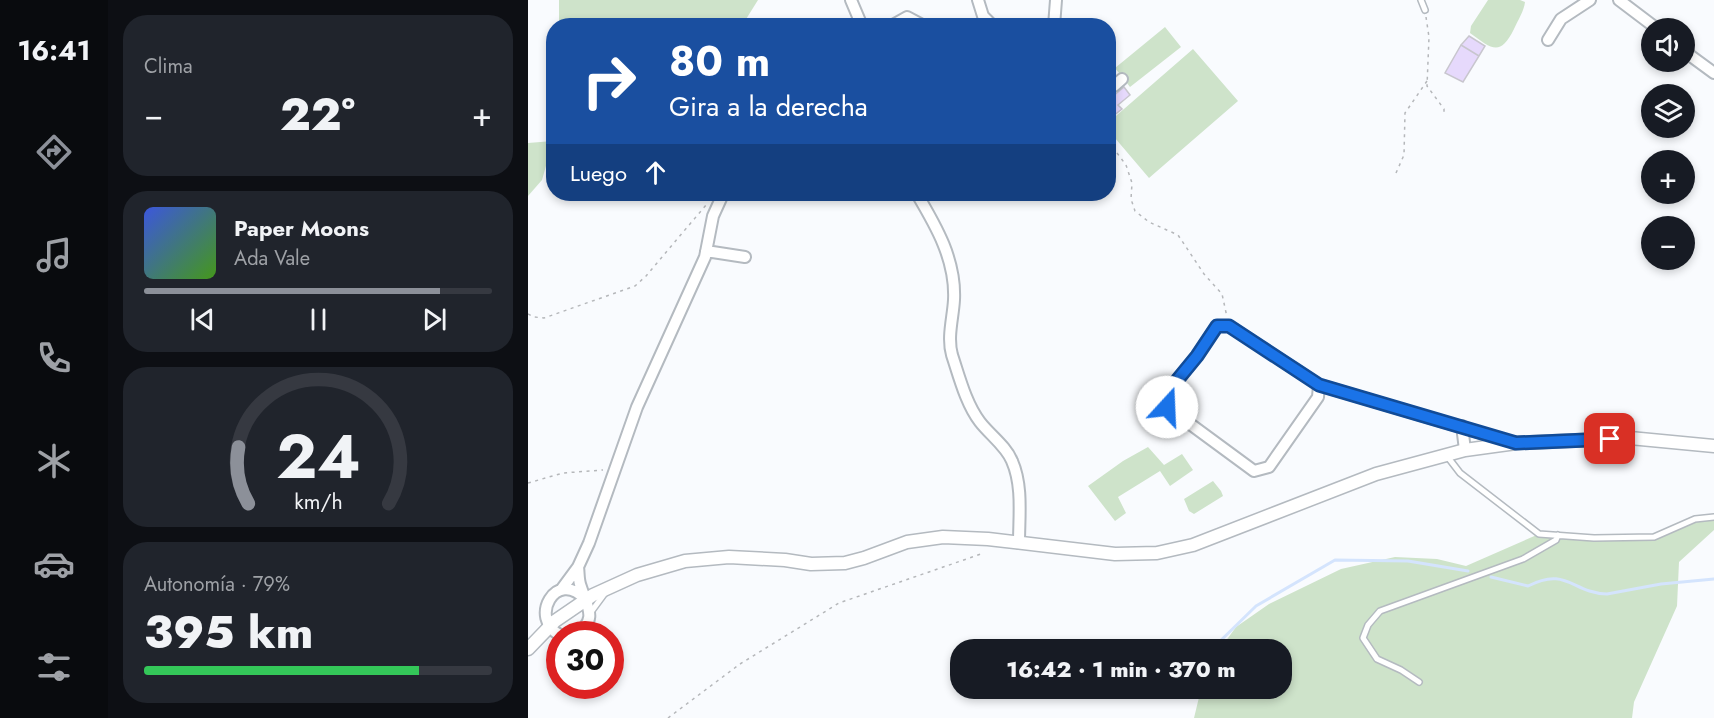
<!DOCTYPE html>
<html lang="es">
<meta charset="utf-8">
<style>
body{margin:0;font-family:Jost,sans-serif;background:#20242c;color:#f1f3f6;height:100vh;display:flex;flex-direction:column;font-size:22px;white-space:nowrap}
*{box-sizing:border-box;margin:0}
p{font-size:20px;color:#9ea1a6}
.icon{flex:none;width:33px;height:33px;fill:none;stroke:currentColor;stroke-width:2;stroke-linecap:round;stroke-linejoin:round}
.map{position:relative;flex:1;overflow:hidden}
.drawer{display:flex;flex-direction:column;gap:15px;padding:15px;background:#0d0f14;width:420px}
.drawer>*{flex:none}
.guide{position:absolute;left:18px;top:18px;width:570px;height:183px;border-radius:24px;box-shadow:0 3px 9px #0003;background:#1a4fa0;color:#fff;overflow:hidden}
.buttons{position:absolute;left:1113px;top:18px;display:grid;gap:12px}
.buttons a{display:grid;place-items:center;width:54px;height:54px;border-radius:50%;background:#171b24;box-shadow:0 3px 9px #0003;font-size:30px}
.speed{position:absolute;left:18px;top:621px;display:flex;gap:12px;font-size:30px;font-weight:700;text-align:center}
.speed>*{display:grid;place-content:center;width:78px;height:78px;border-radius:50%;background:#171b24;box-shadow:0 3px 9px #0003;line-height:1}
.speed .limit{border:9px solid #d22;background:#fff;color:#111}
.pin{position:absolute;display:grid;place-items:center;width:51px;height:51px;color:#fff;margin:-26px;border-radius:12px;box-shadow:0 3px 9px #0006}
.me{position:absolute;width:66px;margin:-33px;rotate:20deg;stroke-linejoin:round;filter:drop-shadow(0 0 4px #0008)}
.turn{display:flex;align-items:center;gap:21px;height:126px;padding:0 24px;font-size:27px}
.turn .icon{width:78px;height:78px;stroke-width:2.5}
.turn b{display:block;font-size:42px;line-height:51px}
.then{display:flex;align-items:center;height:57px;padding:0 24px;background:#0003;gap:12px;font-size:22px}
.big{font-size:45px;font-weight:800;line-height:1.1}
.drawer .tile{flex:1;display:flex;flex-direction:column;justify-content:center;gap:9px;min-width:0;padding:0 21px;border-radius:24px;background:#20242c}
.drawer .dial{align-items:center;gap:0}
.dial svg{height:156px;overflow:visible;fill:none;stroke:#363941;stroke-width:7;stroke-linecap:round;text-anchor:middle}
.dial text{fill:#f1f3f6;stroke:none}
.song{display:flex;align-items:center;gap:18px}
.cover{width:72px;height:72px;border-radius:9px;background:linear-gradient(135deg,hsl(230 70% 55%),hsl(100 70% 35%))}
.played{height:6px;border-radius:3px;background:linear-gradient(90deg,#8c9099 85%,#363941 85%)}
.keys{display:flex;justify-content:space-around;direction:ltr}
.heat{display:flex;justify-content:space-between;align-items:center;font-size:33px;direction:ltr}
.charge{height:9px;border-radius:4px;background:linear-gradient(90deg,#34c759 79%,#363941 0)}
.trip{position:absolute;left:422px;top:639px;width:342px;height:60px;border-radius:24px;background:#171b24;box-shadow:0 3px 9px #0003;font-weight:800;line-height:60px;text-align:center}
main{display:flex;flex:1;min-height:0}
.tabs{display:flex;flex-direction:column;width:108px;justify-content:space-around;align-items:center;background:#090b0e;color:#9ea1a6}
.tabs .icon{width:42px;height:42px}
.tabs .current{color:#8c9099}
.tabs b{font-size:27px;color:#f1f3f6}
.map>svg:first-child{display:block}
.green{fill:#cee3ca}
.lines{fill:none;stroke-linecap:round;stroke-linejoin:round}
.stream{stroke:#d4e4fd;stroke-width:3}
.building{fill:#e6d9fc;stroke:#c8c6ce;stroke-width:1.5}
.service-casing{stroke:#b4bac0;stroke-width:8}
.minor-casing{stroke:#b4bac0;stroke-width:14}
.tertiary-casing{stroke:#b4bac0;stroke-width:15}
.path{stroke:#b5b7ba;stroke-width:1.5;stroke-dasharray:3 4.5;stroke-linecap:butt}
.service{stroke:#fff;stroke-width:5}
.minor{stroke:#fff;stroke-width:10}
.tertiary{stroke:#fff;stroke-width:12}
.route-casing{stroke:#114b97;stroke-width:15}
.route{stroke:#1a73e8;stroke-width:10}
</style>
<main>
<nav class="tabs">
<b>16:41</b>
<svg class="icon current" aria-label="directions" viewBox="0 0 24 24"><path d="M12 3l9 9-9 9-9-9zM9 14v-3h6M13 9l2 2-2 2"/></svg>
<svg class="icon" aria-label="music" viewBox="0 0 24 24"><path d="M9 18V5l10-2v13"/><circle cx="6" cy="18" r="3"/><circle cx="16" cy="16" r="3"/></svg>
<svg class="icon" aria-label="phone" viewBox="0 0 24 24"><path d="M5 4h4l2 5-3 2q2 4 5 5l2-3 5 2v4C11 20 4 13 5 4z"/></svg>
<svg class="icon" aria-label="climate" viewBox="0 0 24 24"><path d="M12 3v18M4 7l16 10M4 17L20 7"/></svg>
<svg class="icon" aria-label="car" viewBox="0 0 24 24"><path d="M5 17H2v-5l4-1 3-4h7l3 4 3 1v5h-3M9 17h6M6 11h13"/><circle cx="7" cy="17" r="2"/><circle cx="17" cy="17" r="2"/></svg>
<svg class="icon" aria-label="filters" viewBox="0 0 24 24"><path d="M4 7h16M4 17h16"/><circle cx="9" cy="7" r="2"/><circle cx="15" cy="17" r="2"/></svg>
</nav>
<section class="drawer">
<div class="tile"><p>Clima</p>
<div class="heat"><a>−</a><b class="big">22°</b><a>+</a></div>
</div>
<div class="tile">
<div class="song"><i class="cover"></i><div><b>Paper Moons</b><p>Ada Vale</p></div></div>
<div class="played"></div>
<div class="keys"><svg class="icon" aria-label="previous" viewBox="0 0 24 24"><path d="M18 5L8 12l10 7zM5 5v14"/></svg><svg class="icon" aria-label="pause" viewBox="0 0 24 24"><path d="M8 5v14M16 5v14"/></svg><svg class="icon" aria-label="next" viewBox="0 0 24 24"><path d="M6 5l10 7-10 7zM19 5v14"/></svg></div>
</div>
<div class="tile dial"><svg viewBox="0 0 100 80">
<path d="M14 69A42 42 0 1 1 86 69"/>
<path d="M14 69A42 42 0 0 1 9 40" stroke="#8c9099"/>
<text x="50" y="56" font-size="32" font-weight="700">24</text>
<text x="50" y="72" font-size="11">km/h</text>
</svg></div>
<div class="tile"><p>Autonomía · 79%</p><b class="big">395 km</b><div class="charge"></div></div>
</section>
<div class="map">
<svg width="1186" height="718" viewBox="0 0 1186 718">
<rect width="100%" height="100%" fill="#f9fbfe"/>
<path class="green" d="M31,0H230L215,24L212,26L31,25Z
M960,0H992L997,2C996,11 990,20 986,29C972,57 964,49 942,33L943,26Z
M637,27L653,47L602,87L587,68Z
M665,49L710,101L621,178L581,131V122Z
M25,141L14,180L0,196V143Z
M620,447L636,465L654,454L665,470L642,486L632,471L590,497L598,513L587,521L560,486L595,461Z
M685,481L693,491L695,496L666,514L661,511L656,499Z
M1167,519L1186,520V530L1151,562L1149,606L1106,702L1104,718H666L673,689L753,688V650L692,649L708,627L741,604L813,569L867,557L909,559L938,566L1011,534L1126,537Z"/>
<g class="lines">
<path class="stream" d="M963,577L1000,586C1039,566 1044,593 1079,594L1133,584L1186,579
M684,649L728,606L807,560L880,561L940,571"/>
</g>
<path class="building" d="M941,36L957,46L951,56L933,45Z
M933,45L951,56L935,82L917,73Z
M596,87L602,95L590,105L594,109L580,120V92L584,97Z"/>
<g class="lines">
<g class="service-casing">
<path id="service" d="M893,0L897,10
M919,456L932,473L1011,534L1066,538L1126,537L1167,519L1186,517
M63,612L77,593
M891,682L873,670L849,659L835,638L840,625L852,611L995,559L1028,540L1030,535"/>
</g>
<g class="minor-casing">
<path id="minor" d="M323,0L334,26
M450,0L455,16L465,26
M1091,0L1128,28
M363,26L379,17L396,26
M526,26L528,0
M1020,40L1033,19L1062,0
M1156,51L1186,73
M580,81L586,86L594,79
M389,194C408,226 428,260 426,300C425,318 419,337 424,355C431,376 438,404 452,422C462,435 478,446 484,461C495,486 491,516 491,543
M178,251L217,257
M791,385L790,397L741,467L726,471L639,407L637,395L669,356L689,326H701L791,385L987,443
M934,426L937,450
M33,590L50,567L61,543L109,407L177,257L185,216L195,194
M47,634C71,621 59,606 53,587C50,580 51,573 50,567
M32,635C0,619 28,568 57,599"/>
</g>
<g class="tertiary-casing">
<path id="tertiary" d="M0,649L27,621L65,595L109,575L157,561L201,557L257,560L283,564L317,563L336,558L379,542L415,537L460,539L587,554L629,553L665,545L848,474L937,450L988,443L1102,438L1186,446"/>
</g>
<path class="path" d="M898,17L901,37L899,86L916,109V116
M580,141L598,165L604,183L603,199L607,211L621,222L650,235L676,274L694,294L699,317
M868,173L876,155L877,113L899,81
M0,314L6,317L16,318L107,286L118,276L178,205
M0,483L35,473L75,470
M140,718L212,664L311,603L453,554"/>
<use href="#service" class="service"/>
<use href="#minor" class="minor"/>
<use href="#tertiary" class="tertiary"/>
</g>
<g class="lines">
<g class="route-casing">
<path id="route" d="M639,407L637,395L669,356L689,326H701L791,385L988,443L1082,439"/>
</g>
<use href="#route" class="route"/>
</g>
</svg>
<div class="buttons">
<a><svg class="icon" aria-label="sound" viewBox="0 0 24 24"><path d="M4 9h4l5-4v14l-5-4H4zM17 9q2 3 0 6"/></svg></a>
<a><svg class="icon" aria-label="layers" viewBox="0 0 24 24"><path d="M12 4l9 5-9 5-9-5zM3 14l9 5 9-5"/></svg></a>
<a>+</a>
<a>−</a>
</div>
<div class="speed"><div class="limit">30</div></div>
<div class="pin" style="left:1082px;top:439px;background:#d93025"><svg class="icon" aria-label="arrive" viewBox="0 0 24 24"><path d="M6 21V4h12l-3 4 3 4H6"/></svg></div>
<svg class="me" style="left:639px;top:407px" viewBox="-20 -20 40 40"><circle r="19" fill="#fff"/><path d="M0-13L10 11 0 6-10 11z" fill="#1a73e8"/></svg>
<div class="trip">16:42 · 1 min · 370 m</div>
<div class="guide">
<div class="turn"><svg class="icon" aria-label="right" viewBox="0 0 24 24"><path d="M7 20v-9h11M14 6l5 5-5 5"/></svg><div><b>80 m</b>Gira a la derecha</div></div>
<div class="then">Luego<svg class="icon" aria-label="ahead" viewBox="0 0 24 24"><path d="M12 20V5M6 11l6-6 6 6"/></svg></div>
</div>
</div>
</main>
